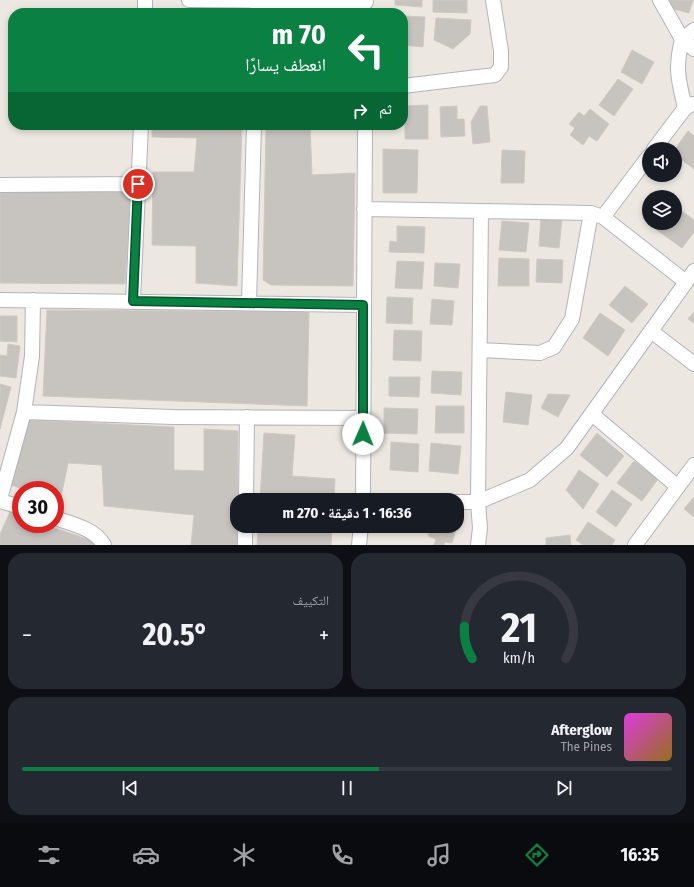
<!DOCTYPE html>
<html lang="ar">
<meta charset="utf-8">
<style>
body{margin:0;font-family:"Fira Sans Condensed","Noto Naskh Arabic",sans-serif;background:#242831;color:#f1f3f6;direction:rtl;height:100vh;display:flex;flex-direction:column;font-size:15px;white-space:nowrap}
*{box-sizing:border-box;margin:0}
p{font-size:13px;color:#9ea1a6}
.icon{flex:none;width:22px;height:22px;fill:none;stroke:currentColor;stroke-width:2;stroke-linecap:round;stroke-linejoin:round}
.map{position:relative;height:545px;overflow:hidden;direction:ltr}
.sheet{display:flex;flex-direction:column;gap:8px;padding:8px;background:#0d0f14;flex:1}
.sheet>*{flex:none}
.guide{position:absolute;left:8px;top:8px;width:400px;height:122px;border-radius:16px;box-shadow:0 2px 6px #0003;direction:rtl;background:#0b8043;color:#fff;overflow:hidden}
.controls{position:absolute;left:642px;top:142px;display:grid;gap:8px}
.controls a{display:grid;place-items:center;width:40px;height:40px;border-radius:50%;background:#171b24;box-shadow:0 2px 6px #0003;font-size:20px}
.speed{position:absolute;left:12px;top:481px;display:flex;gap:8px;font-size:20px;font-weight:700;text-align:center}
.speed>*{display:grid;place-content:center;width:52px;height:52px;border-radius:50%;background:#171b24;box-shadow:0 2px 6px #0003;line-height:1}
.speed .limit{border:6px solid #d22;background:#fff;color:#111}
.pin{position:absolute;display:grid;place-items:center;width:34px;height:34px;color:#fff;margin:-17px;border:2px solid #fff;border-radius:50%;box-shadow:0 1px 4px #0007}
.me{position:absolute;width:44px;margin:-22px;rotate:1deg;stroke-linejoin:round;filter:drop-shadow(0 0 3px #0008)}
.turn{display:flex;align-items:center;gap:14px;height:84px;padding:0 16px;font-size:18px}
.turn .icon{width:52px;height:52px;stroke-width:2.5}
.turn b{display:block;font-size:28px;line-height:34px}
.then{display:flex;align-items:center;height:38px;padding:0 16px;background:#0003;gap:8px;font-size:15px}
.big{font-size:30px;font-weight:700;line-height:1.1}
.sheet .widget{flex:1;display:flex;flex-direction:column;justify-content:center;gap:6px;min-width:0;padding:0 14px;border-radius:16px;background:#242831}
.sheet .dial{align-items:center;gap:0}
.dial svg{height:104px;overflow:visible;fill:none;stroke:#363941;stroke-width:7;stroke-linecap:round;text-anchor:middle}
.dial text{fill:#f1f3f6;stroke:none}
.song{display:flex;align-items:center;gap:12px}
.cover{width:48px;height:48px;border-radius:6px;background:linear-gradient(135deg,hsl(300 70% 55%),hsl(40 70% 35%))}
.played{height:4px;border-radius:2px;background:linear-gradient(90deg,#0b8043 55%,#363941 55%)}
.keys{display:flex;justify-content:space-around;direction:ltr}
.heat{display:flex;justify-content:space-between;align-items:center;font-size:22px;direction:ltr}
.sheet .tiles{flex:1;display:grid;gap:8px;grid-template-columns:1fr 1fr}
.widget:last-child{grid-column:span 2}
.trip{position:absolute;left:230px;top:493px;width:234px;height:40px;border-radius:16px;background:#171b24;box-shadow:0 2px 6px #0003;font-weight:700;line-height:40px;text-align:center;direction:rtl}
.tabs{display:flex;height:64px;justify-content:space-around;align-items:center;background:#090b0e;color:#9ea1a6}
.tabs .icon{width:28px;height:28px}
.tabs .active{color:#0b8043}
.tabs b{font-size:18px;color:#f1f3f6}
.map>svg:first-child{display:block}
.building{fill:#c7c3be;stroke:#d0c9c0}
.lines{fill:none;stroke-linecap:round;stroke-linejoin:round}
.minor-casing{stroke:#b2b4b8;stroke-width:16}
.minor{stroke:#fff;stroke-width:14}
.route-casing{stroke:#07532c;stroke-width:10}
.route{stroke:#0b8043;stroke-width:7}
</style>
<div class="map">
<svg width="694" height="545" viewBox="0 0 694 545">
<rect width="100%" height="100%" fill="#ece8e1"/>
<path class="building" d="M395,0H422V7L395,5Z
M433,0H467V13L433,12Z
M668,0H693L689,13L666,7Z
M403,16L425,17L423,47L403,45Z
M436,18L471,20L470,34L453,49L434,40Z
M632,50L654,62L642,84L621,72Z
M618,79L633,89L614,116L599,105Z
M428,105V139H405V106Z
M457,106V119H464L465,136L441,137L440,107Z
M480,106H487L490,142L473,144L471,122Z
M590,109L609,124L597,141L589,136L583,145L570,135L575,128L569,124L579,112L584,116Z
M152,125H242L237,286L196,283V246L152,245L153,172H194L197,138L152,137Z
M266,125H310L312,175L355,173L353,286L271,285L263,280Z
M688,131L694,136V169L675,155V149Z
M383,149L418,150L417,193H383Z
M502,150L525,151L524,183H501Z
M0,191H131L125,284L0,283Z
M675,206L694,220V232L682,248L654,228L657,223H675Z
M541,217L562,218L559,248L539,246Z
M502,221L529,223L526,252L499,250Z
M397,226L425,227L424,253L389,252L390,241L397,242Z
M499,258L529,259V286H498Z
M537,259L563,260L562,283L536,282Z
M397,261L424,262L422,289L395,288Z
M435,263L460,264L458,288L434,286Z
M625,286L648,304L632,323L609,305Z
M387,297L413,298L412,324L386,323Z
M432,299L454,301L452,325L430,324Z
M47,310L309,312L307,406L43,396Z
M694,312V323L688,319Z
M600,313L625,330L608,356L583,338Z
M0,316H17V342L0,341Z
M394,330L422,331L421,361L393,360Z
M8,344L20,346L16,378L0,376V355L7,356Z
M432,371L462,372L461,395L431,393Z
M389,377H420L419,397L389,396Z
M0,384L11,387L0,429Z
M506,392L532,395L528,425L503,422Z
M548,394L570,395L558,417L541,408Z
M436,406H464V433H435Z
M384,408L418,409L417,434L384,433Z
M28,420L174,427V470L204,471V429L238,431L237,545H191L194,515L104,506L102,465L68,463L60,502L55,500V490H26L11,485Z
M264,433L295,435L292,476L335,479L334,500H260Z
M597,433L624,456L607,477L580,455Z
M391,442L419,444L418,472L390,470Z
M431,443L461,446L458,474L429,471Z
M634,461L658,479L642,501L617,483Z
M579,470L599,484L583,509L566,490Z
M612,490L632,504L616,527L596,512Z
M694,497V517L684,509Z
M10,512L21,516V524H44L98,543V545H0V534Z
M588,522L615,540L612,545H583L576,540Z
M258,526H332L331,545H257Z
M431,526H457L452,543L445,542L444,545H434L436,539L428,536Z
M570,535L571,545H546V538Z"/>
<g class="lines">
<g class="minor-casing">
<path id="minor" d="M189,0L366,2
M660,0L682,39L694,49
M145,13V0
M257,13L258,1
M403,86L495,75L501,67V51L493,0
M685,108C678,78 675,69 682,39L694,30
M654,149L685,108L692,104
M0,185L138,184
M364,209L591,213L603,217L686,282
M603,217L649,156
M0,300L363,305
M133,301L141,125
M249,303L254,125
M651,331L694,364
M480,350L540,353L554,347L572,319L591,213
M24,412L173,417L363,418
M592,414L678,487
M0,499L24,412L32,356L33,300
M246,500L247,417
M363,500L365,125
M0,501L21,507
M457,502H478L530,480L567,448L694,271
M55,518C72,524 94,528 104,545
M245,545V526
M359,545L361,526
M478,545L480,528L478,502L481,211
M635,545L694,465"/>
</g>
<use href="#minor" class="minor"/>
</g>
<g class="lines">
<g class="route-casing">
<path id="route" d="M138,184L133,301L363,305V434"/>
</g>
<use href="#route" class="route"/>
</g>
</svg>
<div class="controls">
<a><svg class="icon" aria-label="sound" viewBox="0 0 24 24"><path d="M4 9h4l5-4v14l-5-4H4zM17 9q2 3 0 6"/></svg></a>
<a><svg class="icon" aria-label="layers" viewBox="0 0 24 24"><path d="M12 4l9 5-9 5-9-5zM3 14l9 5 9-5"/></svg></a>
</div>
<div class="speed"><div class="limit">30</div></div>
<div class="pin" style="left:138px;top:184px;background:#d93025"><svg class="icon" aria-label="arrive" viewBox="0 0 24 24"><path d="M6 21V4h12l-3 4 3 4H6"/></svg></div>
<svg class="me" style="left:363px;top:434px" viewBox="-20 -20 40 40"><circle r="19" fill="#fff"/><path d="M0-13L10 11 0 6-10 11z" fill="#0b8043"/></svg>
<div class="trip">16:36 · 1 دقيقة · 270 m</div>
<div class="guide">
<div class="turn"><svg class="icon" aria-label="left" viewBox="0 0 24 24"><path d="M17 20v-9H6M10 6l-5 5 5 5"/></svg><div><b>70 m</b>انعطف يسارًا</div></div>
<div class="then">ثم<svg class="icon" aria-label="right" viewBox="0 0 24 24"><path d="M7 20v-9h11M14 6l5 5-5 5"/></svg></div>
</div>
</div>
<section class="sheet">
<div class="tiles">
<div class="widget dial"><svg viewBox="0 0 100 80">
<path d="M14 69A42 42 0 1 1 86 69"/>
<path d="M14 69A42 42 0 0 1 8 44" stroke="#0b8043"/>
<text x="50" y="56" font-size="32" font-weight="700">21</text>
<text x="50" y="72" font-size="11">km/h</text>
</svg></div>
<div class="widget"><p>التكييف</p>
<div class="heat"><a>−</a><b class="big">20.5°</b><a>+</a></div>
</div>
<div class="widget">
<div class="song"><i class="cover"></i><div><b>Afterglow</b><p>The Pines</p></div></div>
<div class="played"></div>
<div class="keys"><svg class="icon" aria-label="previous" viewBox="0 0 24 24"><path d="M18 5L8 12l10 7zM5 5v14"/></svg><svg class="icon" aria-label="pause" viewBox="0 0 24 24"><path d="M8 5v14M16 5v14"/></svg><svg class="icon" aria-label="next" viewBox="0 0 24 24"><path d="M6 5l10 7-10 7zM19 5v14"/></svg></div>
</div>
</div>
</section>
<nav class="tabs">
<b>16:35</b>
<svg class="icon active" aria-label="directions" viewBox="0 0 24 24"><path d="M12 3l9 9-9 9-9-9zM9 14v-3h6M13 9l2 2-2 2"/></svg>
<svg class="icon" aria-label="music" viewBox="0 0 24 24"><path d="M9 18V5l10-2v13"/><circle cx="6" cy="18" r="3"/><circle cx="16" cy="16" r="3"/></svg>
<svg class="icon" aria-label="phone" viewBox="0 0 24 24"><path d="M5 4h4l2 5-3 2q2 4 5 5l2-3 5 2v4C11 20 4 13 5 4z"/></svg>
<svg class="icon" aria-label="climate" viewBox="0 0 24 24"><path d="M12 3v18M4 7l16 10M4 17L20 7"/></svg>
<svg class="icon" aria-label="car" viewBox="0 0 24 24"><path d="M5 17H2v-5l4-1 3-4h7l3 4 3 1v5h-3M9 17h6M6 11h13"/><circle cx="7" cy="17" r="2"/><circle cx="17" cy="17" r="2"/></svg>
<svg class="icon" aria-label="filters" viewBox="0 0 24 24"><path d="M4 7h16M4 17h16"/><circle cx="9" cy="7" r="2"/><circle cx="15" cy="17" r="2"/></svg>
</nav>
